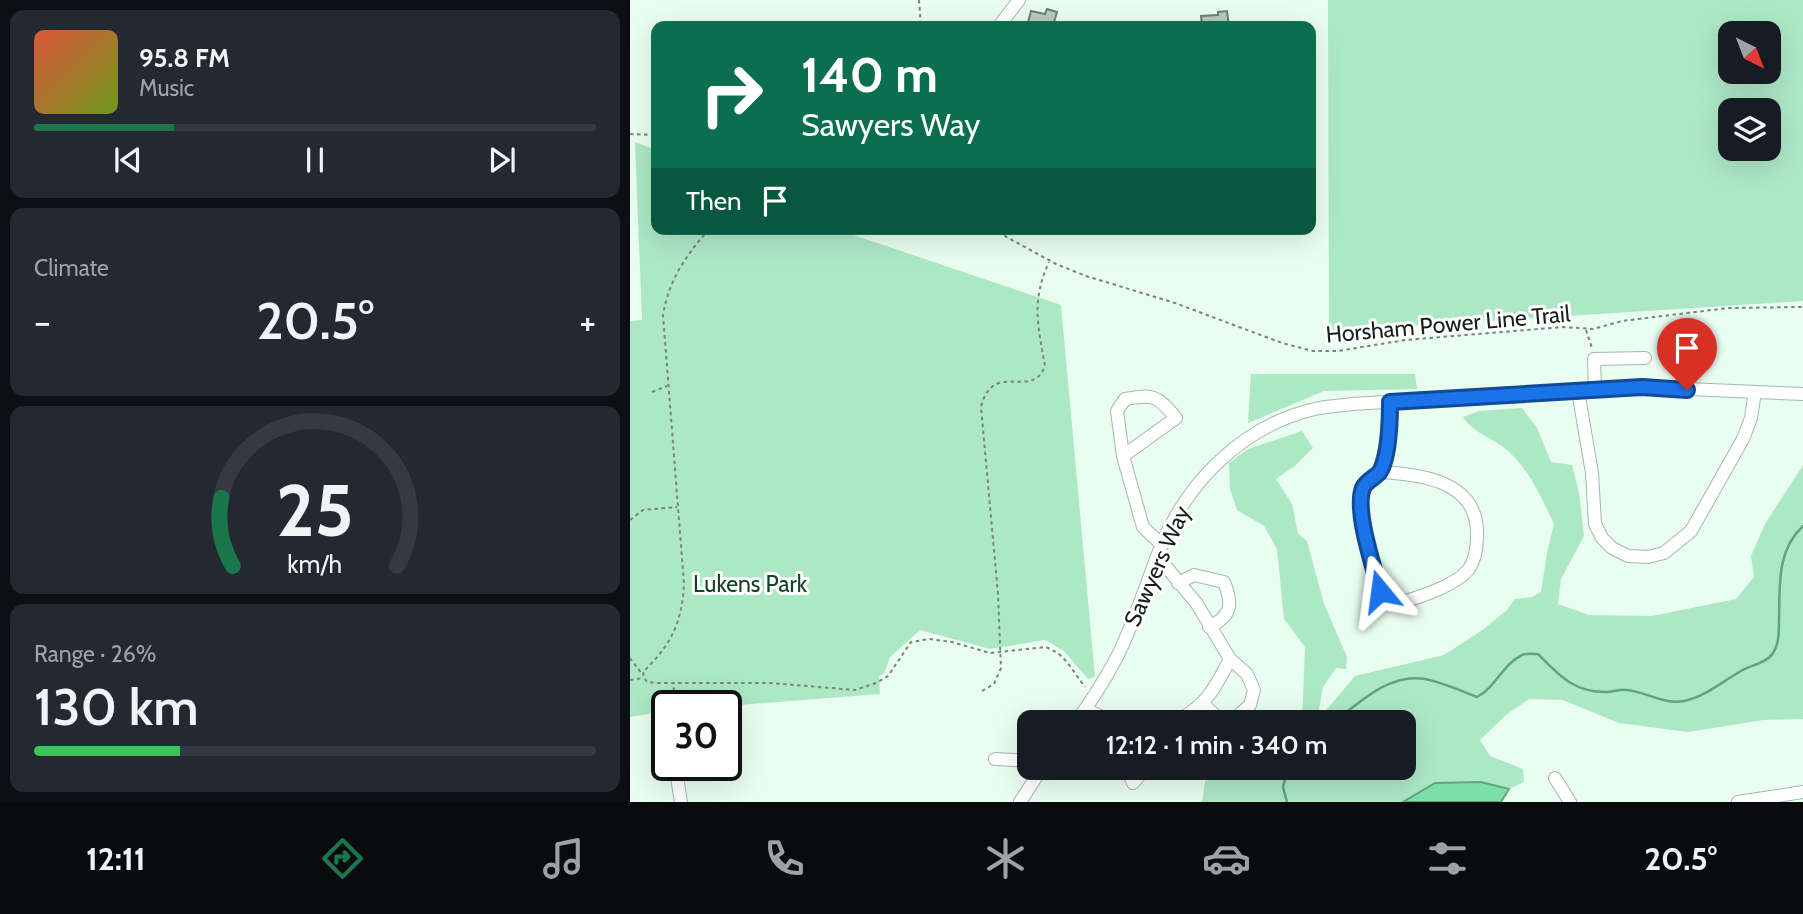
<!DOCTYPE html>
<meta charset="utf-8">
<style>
body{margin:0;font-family:Cabin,sans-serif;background:#242831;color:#f1f3f6;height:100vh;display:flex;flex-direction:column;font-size:26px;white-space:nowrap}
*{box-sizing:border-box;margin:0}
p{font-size:23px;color:#9ea1a6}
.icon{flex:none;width:38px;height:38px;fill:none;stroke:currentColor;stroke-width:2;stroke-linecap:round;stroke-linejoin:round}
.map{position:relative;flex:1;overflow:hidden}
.side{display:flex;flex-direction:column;gap:10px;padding:10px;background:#0d0f14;width:630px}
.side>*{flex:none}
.guide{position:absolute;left:21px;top:21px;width:665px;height:214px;border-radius:14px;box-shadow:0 7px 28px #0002;background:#0b6e4f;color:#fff;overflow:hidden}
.needle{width:46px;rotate:138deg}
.fabs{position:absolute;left:1088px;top:21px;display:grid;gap:14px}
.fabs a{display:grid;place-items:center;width:63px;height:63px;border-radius:14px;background:#171b24;box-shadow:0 7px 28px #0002;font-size:35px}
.speed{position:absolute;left:21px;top:690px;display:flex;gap:14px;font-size:35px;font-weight:700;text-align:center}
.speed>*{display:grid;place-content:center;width:91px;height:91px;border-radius:50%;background:#171b24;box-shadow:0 7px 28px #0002;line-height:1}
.speed .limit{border:4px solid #111;border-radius:10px;background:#fff;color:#111}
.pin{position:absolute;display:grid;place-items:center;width:60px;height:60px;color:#fff;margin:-72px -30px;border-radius:50% 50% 50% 0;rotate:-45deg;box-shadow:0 0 7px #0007}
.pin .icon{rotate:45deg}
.me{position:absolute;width:77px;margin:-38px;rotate:344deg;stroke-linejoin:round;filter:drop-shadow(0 0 5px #0008)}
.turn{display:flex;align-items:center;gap:24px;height:147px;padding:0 35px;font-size:32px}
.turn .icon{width:91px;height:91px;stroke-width:2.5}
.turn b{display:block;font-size:49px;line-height:60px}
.then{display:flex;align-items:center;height:66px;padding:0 35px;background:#0003;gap:14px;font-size:26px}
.big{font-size:52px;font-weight:600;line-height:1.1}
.side .widget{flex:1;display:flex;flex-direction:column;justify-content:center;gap:10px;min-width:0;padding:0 24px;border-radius:14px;background:#242831}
.side .dial{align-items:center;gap:0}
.dial svg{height:182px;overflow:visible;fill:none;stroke:#363941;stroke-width:7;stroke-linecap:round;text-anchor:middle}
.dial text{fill:#f1f3f6;stroke:none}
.song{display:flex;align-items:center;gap:21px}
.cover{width:84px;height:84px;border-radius:10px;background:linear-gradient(135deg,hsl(10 70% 55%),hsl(80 70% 35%))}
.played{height:7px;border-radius:4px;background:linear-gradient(90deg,#1a774d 25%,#363941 25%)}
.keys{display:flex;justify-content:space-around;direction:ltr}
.heat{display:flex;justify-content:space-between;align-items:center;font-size:38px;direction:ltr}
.charge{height:10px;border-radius:5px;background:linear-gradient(90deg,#34c759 26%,#363941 0)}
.trip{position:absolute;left:387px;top:710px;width:399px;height:70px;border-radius:14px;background:#171b24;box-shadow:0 7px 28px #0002;font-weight:600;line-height:70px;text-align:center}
.menu{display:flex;height:112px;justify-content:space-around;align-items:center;background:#090b0e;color:#9ea1a6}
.menu .icon{width:49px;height:49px}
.menu .on{color:#1a774d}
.menu b{font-size:32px;color:#f1f3f6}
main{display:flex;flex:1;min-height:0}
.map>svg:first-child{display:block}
.green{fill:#ade8c5;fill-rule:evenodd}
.water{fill:#7ce0a9;stroke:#5ea67f;stroke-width:2}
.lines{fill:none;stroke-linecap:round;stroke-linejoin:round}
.stream{stroke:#5ea67f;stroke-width:2.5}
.building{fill:#b8cbbf;stroke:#6d7f74;stroke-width:2}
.minor-casing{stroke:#a5b8ac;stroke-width:14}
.path{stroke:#78857d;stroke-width:2;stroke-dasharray:3.5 3.5;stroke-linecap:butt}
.minor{stroke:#fff;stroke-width:12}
.route-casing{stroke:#114b97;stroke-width:18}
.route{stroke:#1a73e8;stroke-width:12}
.labels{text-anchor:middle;stroke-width:6;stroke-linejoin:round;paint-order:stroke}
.street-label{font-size:23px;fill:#19201c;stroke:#fff}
.park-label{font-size:23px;fill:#15402a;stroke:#fff}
</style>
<main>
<section class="side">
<div class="widget">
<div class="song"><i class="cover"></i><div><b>95.8 FM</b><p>Music</p></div></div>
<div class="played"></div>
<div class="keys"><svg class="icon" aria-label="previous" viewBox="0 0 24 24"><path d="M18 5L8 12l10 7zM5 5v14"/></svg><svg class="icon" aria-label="pause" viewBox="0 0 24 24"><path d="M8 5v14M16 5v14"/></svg><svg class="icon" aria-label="next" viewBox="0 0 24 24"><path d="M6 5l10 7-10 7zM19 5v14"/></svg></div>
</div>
<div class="widget"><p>Climate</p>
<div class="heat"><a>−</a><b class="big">20.5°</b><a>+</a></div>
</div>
<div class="widget dial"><svg viewBox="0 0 100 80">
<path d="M14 69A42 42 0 1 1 86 69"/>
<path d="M14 69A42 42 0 0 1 9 39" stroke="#1a774d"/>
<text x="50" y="56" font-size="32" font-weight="700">25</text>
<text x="50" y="72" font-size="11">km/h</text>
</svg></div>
<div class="widget"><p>Range · 26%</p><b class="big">130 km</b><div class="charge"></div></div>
</section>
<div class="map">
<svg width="1173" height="802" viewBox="0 0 1173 802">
<rect width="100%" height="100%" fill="#e9fdf1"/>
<path class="green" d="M698,0H1173V301L699,331ZM1139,33V72H1101V33ZM1101,110H1139V149H1101Z
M5,142L26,150V229H206L431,305L465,677L458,679L434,651L415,640L360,649L290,630L260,657L254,674L249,676L250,694L96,706L37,705V711L0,717V321L12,320Z
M621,374H785L787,389L694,391L618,423Z
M892,408L907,428L921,462L942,465L949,493L954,536L931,579L928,604L959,615L1022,616L1106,599L1124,577L1121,556L1135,524L1173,465V719L1133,720L1058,732L989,723L933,700L899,699L876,715L850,740L860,756L893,769L894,782L879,789L851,782L805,783L773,802H572L575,781L616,768H774V723H672L675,647L654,619L647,549L634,526L607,510L600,489L599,463L618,449L672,431L683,448L666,465L646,479L662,504L668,534L677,541L694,604L717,657L716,669L706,668L693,687L687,721L725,676L814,655L851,631L877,610L885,599L902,597L911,592L917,553L924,524C912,499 899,469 877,450C862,437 844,434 833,417L849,411Z"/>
<path class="water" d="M851,782L879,789L871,802H773L805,783Z"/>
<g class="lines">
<path class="stream" d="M703,723C730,702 759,673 795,679C812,682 831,691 847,697C865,688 873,664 892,655C896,653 904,654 908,654C929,675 943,692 976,692C982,692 990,689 997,690C1017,692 1034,705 1054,701C1075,697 1093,681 1111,671C1121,665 1137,663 1143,653C1149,644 1149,631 1149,621C1150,587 1146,551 1173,526
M657,802L653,787L658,768"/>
</g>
<path class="building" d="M417,9L427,12L423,26H397L401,11L415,14Z
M597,11L599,26H572L571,16L588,15V12Z"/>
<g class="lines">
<g class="minor-casing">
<path id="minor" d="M369,26L389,0
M965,390L964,359L1015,358
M948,391L962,473L965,524L972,538L982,548L998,556L1018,557L1034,553L1061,531L1113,439L1121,418L1125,392
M493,456L546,418C527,395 523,394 495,399L487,411L493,456L513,527L532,545
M749,472C791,474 848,481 847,534C847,546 846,560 838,570C825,586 789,597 770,603L750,591C744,568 724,509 733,488C736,481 743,476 749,472Z
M749,472L760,430V402
M528,557L567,604L600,659L617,674L624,690L620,705L600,723L588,718L573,704
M548,583L564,575L594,582C603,604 602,616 579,627
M455,709L485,723
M445,723C461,702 476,678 488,655C505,620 517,582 531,546C558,481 614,425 685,409C697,406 709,406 722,404L1012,387L1173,394
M538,723C572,713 585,689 600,659
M365,759L399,761
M45,765L51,802
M497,768L503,783L516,768
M925,778L940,802
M390,802L412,768
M1108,802L1173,792"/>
</g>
<path class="path" d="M289,0L291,26
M0,134L26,135
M79,229C56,256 39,279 33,315L54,584C52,623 41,645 13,672L14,678L17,682L27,683H141L225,690L246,683L258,676L281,642L299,639L322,642L360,653L416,647L428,653L437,662L455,687
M362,229L426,264L456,276L545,303L652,343L683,351H708L775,340L933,327L963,329L992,321L1098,308L1173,307
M956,330L962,348
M22,392L37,386
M0,520L13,510L47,507
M0,658L12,674
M0,680L13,678
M352,691L364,684L371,668L368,594L351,407C363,359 402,401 415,366C408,326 401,301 419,262
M43,705L44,685"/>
<use href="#minor" class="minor"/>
</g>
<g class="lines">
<g class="route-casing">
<path id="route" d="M750,591C744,568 724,510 733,488C736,481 744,478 749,473C759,459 760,419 760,402L1012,387L1057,390"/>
</g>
<use href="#route" class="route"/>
</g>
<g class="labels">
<g class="street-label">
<text transform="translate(818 324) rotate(-5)" y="8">Horsham Power Line Trail</text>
<text transform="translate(527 566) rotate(-66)" y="8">Sawyers Way</text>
</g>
<g class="park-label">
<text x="120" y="592">Lukens Park</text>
</g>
</g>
</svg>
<div class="fabs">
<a><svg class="needle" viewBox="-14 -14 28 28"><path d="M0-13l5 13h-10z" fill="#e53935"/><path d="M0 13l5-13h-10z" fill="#9ea1a6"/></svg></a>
<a><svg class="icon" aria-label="layers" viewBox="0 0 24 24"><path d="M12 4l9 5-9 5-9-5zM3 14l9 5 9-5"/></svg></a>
</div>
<div class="speed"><div class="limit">30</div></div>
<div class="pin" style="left:1057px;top:390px;background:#d93025"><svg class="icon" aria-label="arrive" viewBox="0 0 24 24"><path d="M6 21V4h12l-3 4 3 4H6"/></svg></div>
<svg class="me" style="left:750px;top:591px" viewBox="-20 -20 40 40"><path d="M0-17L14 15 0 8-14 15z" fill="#1a73e8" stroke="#fff" stroke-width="4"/></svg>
<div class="trip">12:12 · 1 min · 340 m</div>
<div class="guide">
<div class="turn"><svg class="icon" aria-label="right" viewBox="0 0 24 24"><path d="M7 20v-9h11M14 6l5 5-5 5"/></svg><div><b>140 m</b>Sawyers Way</div></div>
<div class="then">Then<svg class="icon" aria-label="arrive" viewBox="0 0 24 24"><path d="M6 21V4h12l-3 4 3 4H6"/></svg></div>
</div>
</div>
</main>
<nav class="menu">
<b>12:11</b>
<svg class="icon on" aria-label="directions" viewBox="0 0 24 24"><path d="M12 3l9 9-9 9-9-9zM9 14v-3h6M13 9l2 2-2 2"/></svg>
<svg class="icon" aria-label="music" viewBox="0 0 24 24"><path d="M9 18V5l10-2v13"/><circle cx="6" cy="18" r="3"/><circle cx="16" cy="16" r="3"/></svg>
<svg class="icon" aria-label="phone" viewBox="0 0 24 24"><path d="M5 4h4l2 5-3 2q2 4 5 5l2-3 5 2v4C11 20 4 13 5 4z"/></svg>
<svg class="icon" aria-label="climate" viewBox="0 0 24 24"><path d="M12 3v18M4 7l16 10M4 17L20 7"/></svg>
<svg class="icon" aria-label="car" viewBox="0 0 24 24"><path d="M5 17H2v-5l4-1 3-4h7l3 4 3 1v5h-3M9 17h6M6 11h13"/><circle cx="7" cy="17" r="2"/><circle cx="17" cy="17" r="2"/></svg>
<svg class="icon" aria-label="filters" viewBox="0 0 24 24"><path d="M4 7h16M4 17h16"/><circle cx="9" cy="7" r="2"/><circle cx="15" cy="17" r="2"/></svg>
<b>20.5°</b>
</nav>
